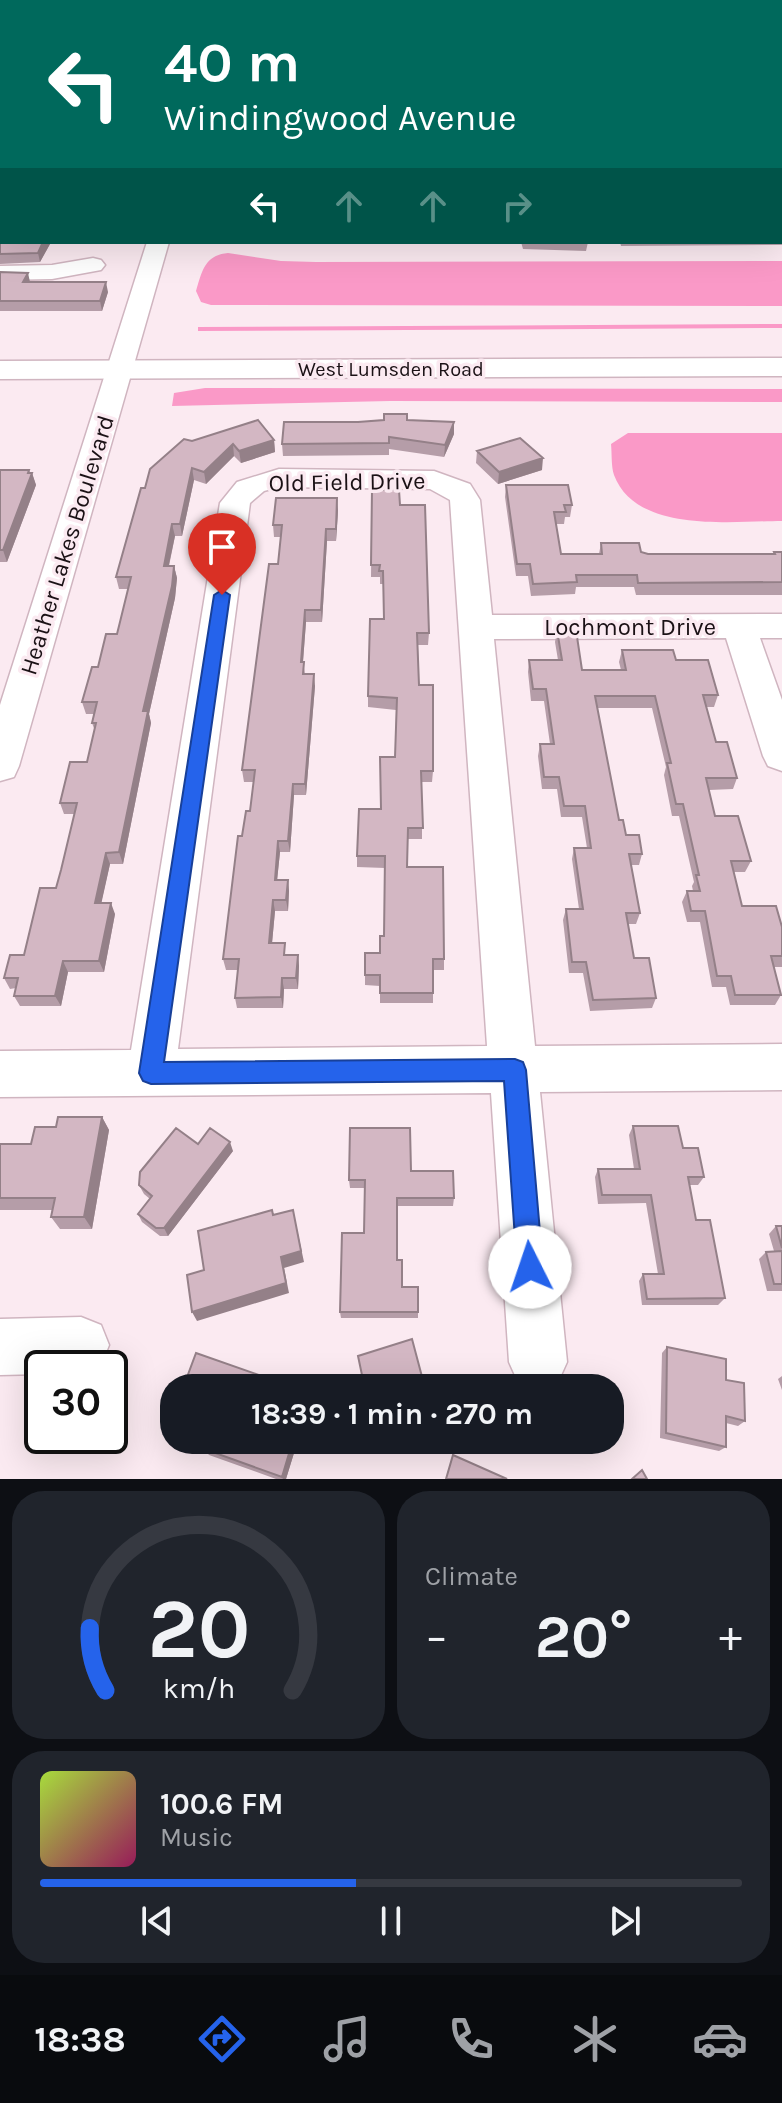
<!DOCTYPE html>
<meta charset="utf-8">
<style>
body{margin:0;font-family:Karla,sans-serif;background:#20242c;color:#f1f3f6;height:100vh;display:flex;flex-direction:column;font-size:30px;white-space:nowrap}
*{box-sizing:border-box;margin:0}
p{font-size:26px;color:#9ea1a6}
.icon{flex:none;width:44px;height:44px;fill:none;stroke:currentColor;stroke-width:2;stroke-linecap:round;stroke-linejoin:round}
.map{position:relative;height:1479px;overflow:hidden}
.panel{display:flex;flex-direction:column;gap:12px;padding:12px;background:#0d0f14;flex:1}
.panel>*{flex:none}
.top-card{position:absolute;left:0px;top:0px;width:782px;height:244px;box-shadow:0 8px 32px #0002;background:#00695c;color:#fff;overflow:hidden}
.speed{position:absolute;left:24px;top:1350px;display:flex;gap:16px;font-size:40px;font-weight:700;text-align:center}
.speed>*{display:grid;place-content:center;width:104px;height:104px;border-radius:50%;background:#171b24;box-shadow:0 8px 32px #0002;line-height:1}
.speed .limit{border:4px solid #111;border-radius:12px;background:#fff;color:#111}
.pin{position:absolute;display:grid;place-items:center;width:68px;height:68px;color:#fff;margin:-82px -34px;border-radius:50% 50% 50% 0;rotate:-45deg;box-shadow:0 0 8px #0007}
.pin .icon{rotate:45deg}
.me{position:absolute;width:88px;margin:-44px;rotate:356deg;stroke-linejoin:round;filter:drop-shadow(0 0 6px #0008)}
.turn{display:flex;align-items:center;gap:28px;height:168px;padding:0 32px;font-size:36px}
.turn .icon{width:104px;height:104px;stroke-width:2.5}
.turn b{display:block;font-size:56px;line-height:68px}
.lanes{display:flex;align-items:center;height:76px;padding:0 32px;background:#0003;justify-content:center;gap:40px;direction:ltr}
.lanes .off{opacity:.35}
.big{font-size:60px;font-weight:700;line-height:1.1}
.panel .card{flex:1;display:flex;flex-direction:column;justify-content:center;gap:12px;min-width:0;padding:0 28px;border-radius:32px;background:#20242c}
.panel .dial{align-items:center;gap:0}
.dial svg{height:208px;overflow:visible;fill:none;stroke:#363941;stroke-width:7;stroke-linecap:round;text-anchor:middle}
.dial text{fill:#f1f3f6;stroke:none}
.song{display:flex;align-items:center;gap:24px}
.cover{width:96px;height:96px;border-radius:12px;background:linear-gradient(135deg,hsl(80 70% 55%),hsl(330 70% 35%))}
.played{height:8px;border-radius:4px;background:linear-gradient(90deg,#2563eb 45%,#363941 45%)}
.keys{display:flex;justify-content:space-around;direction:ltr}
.heat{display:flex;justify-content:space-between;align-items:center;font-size:44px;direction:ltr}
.panel .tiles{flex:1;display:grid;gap:12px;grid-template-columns:1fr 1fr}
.card:last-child{grid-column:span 2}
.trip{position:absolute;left:160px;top:1374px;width:464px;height:80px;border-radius:32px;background:#171b24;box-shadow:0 8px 32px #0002;font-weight:700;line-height:80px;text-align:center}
.tab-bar{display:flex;height:128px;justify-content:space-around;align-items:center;background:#090b0e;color:#9ea1a6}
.tab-bar .icon{width:56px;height:56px}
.tab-bar .current{color:#2563eb}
.tab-bar b{font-size:36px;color:#f1f3f6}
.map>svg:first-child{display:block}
.water{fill:#fa99c7}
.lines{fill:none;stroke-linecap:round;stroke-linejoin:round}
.minor-casing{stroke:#d0b5c0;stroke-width:3}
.major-casing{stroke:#d0b5c0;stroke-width:3}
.minor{fill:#fff;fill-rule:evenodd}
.major{fill:#fff;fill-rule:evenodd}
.wall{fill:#b59da8}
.shaded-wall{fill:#948088}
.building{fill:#d3b7c3;stroke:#948088;stroke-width:2}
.route{fill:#2563eb;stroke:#184099;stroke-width:2}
.labels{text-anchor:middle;stroke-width:7;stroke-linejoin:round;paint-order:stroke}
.far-street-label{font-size:20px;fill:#1a1115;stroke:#fbeaf1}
.street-label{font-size:24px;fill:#1a1115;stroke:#fbeaf1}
</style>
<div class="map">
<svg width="782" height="1479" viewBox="0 0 782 1479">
<rect width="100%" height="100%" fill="#fbeaf1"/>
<path class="water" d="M267,0H782V25L780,2H259Z
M228,253L281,261L316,262L782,261V306L211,305L201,302L196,291C202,271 205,255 228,253Z
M782,324V328L198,331V327Z
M205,388L782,389V402L390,401L172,406L174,393Z
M628,433H782V521C733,521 636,534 614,475C611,466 612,453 611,444Z"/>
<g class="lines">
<g class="minor-casing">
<path id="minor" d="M780,104H782V116H780Z
M2,148V162L0,163V149Z
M147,242H169L19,766L14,777L0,781V705Z
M93,258L101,260L105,265L101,270L52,279L0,280V266L52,265Z
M279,469L434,471L470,484L480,500L492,615L782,614V638H760L782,700V771L768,766L763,756L726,638L494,639L535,1046L782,1044V1090L540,1092L567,1362L558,1382C543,1389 533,1389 518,1382L509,1362L491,1093L0,1097V1051L131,1050L220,503L237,482ZM279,487L430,489L450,500L487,1046L178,1049L250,503L264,491Z
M81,1317L101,1325L109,1345L101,1365L94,1368H42V1374L0,1375V1319Z"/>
</g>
<g class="major-casing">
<path id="major" d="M152,0H176L150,2Z
M200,0H223L198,2Z
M0,52H2V64H0Z
M782,358V376L0,379V361Z"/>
</g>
<use href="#minor" class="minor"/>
<use href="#major" class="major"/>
</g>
<path class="wall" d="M780,120L782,129V204L780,203Z
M0,194L2,242H129L128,243L50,244L40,262L0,264Z
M782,215V245L621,246L620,242H780V216Z
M521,242H588L586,251L523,249Z
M0,272L30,282L108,292L102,311H0Z
M407,420L454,434L444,457L389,449V455L283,456L282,444L358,422Z
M274,440L275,452L241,463L234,456L206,484L194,480L182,536H175L169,566H174L177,578L175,598L149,714L151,723L123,864H110L101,903L115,914L104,972H68L61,1006H20L14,996L16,988L10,989L4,978L24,955L56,888L61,870L75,814H64L60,803L87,762L95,731L92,723L94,714H86L82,702L98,667L117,634L128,589H119L116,577L145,488L192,441Z
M477,451L542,470L498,484L476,463Z
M0,470L32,473L36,485L7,562H0Z
M506,485L572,505L570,517H565L564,524H556L561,554H599L601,543L648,554H773L774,552H782V595H636L634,587H576L575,594L531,596L528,576H516L505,497Z
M372,490L400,505L429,633L428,645H418L419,685L433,771L432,782H422V839H408L407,867L444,959V970H433V1003H380V986L365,985V975L380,953L384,936L385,868L357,867V856L381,809L395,757L396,710L368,707V696L384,619L383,584H380V577H371Z
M338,510L336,541H327L322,622H306L303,662L305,674L315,686L306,795H294L290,852H280L277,880H288L289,891L288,911H275L272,943L286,955H298L299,966L298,989H284L283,1008H237L235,998L238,970H226L223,959L242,836L250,811L254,782H244L242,770L278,564L281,537H274L273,525Z
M557,630L582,670H621L619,662L622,650L676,660L718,695L714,707H706L716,742L737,778L733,789L709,790L715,816L751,861L745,872H734L742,906L782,927V967H774L781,995L775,1005H730L726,987H712L700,922H687L682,902L687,891H693L692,886L694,882L679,816H672L664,775L666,767L652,708H597L619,820L626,835L642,854L639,865H631L640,913L636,924H628L634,958L656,998L652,1008L590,1011L583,973H569L563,920L566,909H579L572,859L574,848H587L582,817H561L557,789H542L538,756L540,744H550L544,701H531L528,672L529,660H558L555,642Z
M102,1117L109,1130L92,1229H60L51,1217L52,1210H0V1144H31L56,1127Z
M633,1126L683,1148L704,1177L698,1185H689L696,1220L725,1298L718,1305H642L639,1281L643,1274H658L646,1203L598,1204L595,1177L598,1169H634L629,1135Z
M198,1144L233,1151L168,1236H160L142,1222L138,1214L150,1199L144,1194L139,1185Z
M411,1171L454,1198L453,1206H397V1260L402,1287L418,1312V1318H341L340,1312L364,1233L365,1188H350L349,1180Z
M776,1226H782V1291H767L759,1259L766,1252L774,1251L769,1234Z
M667,1347L726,1380L745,1421L738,1426L726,1423V1447L719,1451L660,1438L662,1353Z
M782,1376V1390L778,1379Z
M298,1440L286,1479H276L209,1455L204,1449Z"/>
<path class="shaded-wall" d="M43,242H49L50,244L40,262L38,253Z
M28,273L30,282H23Z
M106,282L108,292L102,311L100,301Z
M454,422V434L444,457L445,445Z
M274,440L275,452L241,463L239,451Z
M233,444L234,456L206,484L204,472Z
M543,458L542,470L498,484L499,472Z
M192,468L194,480L182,536L180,524Z
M29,470L31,476L32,473L36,485L7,562L3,550Z
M337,498L338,510L336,541V529Z
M172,524L175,536L166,578L164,566Z
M326,529L327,541L322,622L321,610Z
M174,566L177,578L175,598L149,714L151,723L123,864L119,852L143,711Z
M305,610L306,622L302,674L301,662Z
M314,674L315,686L306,795L305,784Z
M293,784L294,795L290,852L288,841Z
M278,841L280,852L276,891L275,880Z
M106,853L110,864L99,914L95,903Z
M288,880L289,891L288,911L286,900Z
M273,900L275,911L271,954L269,943Z
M111,903L115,914L104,972L99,961Z
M298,955L299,966L298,989L296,978Z
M63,961L68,972L61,1006L55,996Z
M282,978L284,989L283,1008L281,997Z
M102,1117L109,1130L92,1229L84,1217Z
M230,1142L233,1151L168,1236L164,1228Z
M293,1210L304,1262L284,1268L289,1293L197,1321L192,1312L281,1257Z
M293,1440H298L286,1479H283L282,1477Z
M380,1440H395L377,1445L376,1441Z"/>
<path class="building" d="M2,62V111H0V63Z
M780,125L782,129V194L780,192Z
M2,190V242H43L38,253L0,254V194Z
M782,215V235H780V216Z
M0,272L28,273L23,282H106L100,301H0Z
M384,414H407V420L454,422L445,445L389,437V443L282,444L284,422H358L384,420Z
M258,420L274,440L239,451L233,444L204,472L192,468L180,524H172L164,566H174L172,586L143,711H148L119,852L106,853L95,903H111L99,961H63L55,996H14L18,978H4L10,955H24L40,888H56L61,870L77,803H60L70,762H87L96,723H92L97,702H82L92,667H98L106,634H117L119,626L131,577H116L141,488H145L150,469L184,439L192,441Z
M520,438L543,458L499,472L477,451Z
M0,470H29L28,473H32L3,550H0Z
M506,485H568L572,505H564L566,512H554L561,554H602L601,543H639L641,552L648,554H775L774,552H782V582L638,583L637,575H576L577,582L533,584L530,564H517Z
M372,490H399L400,505H425L429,633H417L419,685H433V771H421L423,828H408L407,867H443L444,959H433V993H380V975H365V953H380V936H384L385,856H357L359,809H381L380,757H395L397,698L368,696L370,619H384L383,571H379L380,565H371Z
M276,498H337L336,529H326L321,610H305L301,662H304L303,674H314L305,784H293L288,841H278L275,880H288L286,900H273L269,943H285L284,955H298L296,978H282L281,997L235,998L239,959H223L238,836H242L246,811H250L255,770H242L269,564H278L282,525H273Z
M557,630H576L582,670H626L622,650H673L676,660H708L718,695H703L716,742H727L737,778H706L715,816H738L751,861H731L742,906H776L782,927V956H771L781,995H735L731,976H717L705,911H691L687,891H700L696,875H699L683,804H676L667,763H671L655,696H595L619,820H623L626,835H639L642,854H629L640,913H626L634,958H649L656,998L593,1000L586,962H572L566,909H583L574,848H591L585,806H564L559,777H544L540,744H554L546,689H533L529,660H562Z
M58,1117H102L84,1217H51L55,1198H0V1144H31L35,1127H56Z
M633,1126H678L683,1148H698L704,1177H688L696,1220H710L725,1298L647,1299L643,1274H664L651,1195H602L598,1169H640Z
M176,1128L198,1144L210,1128L230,1142L164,1228H156L138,1214L152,1196L139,1185L140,1172Z
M350,1128H410L411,1171H453L454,1198H397V1260H402V1287H418V1312H340L342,1233H364L365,1180H349Z
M272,1210L273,1215L293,1210L301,1251L281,1257L286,1283L192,1312L187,1275L204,1270L198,1231Z
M776,1226H782V1248Z
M782,1251V1284H774L766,1252Z
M412,1339L425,1388H346L344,1380L362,1375L358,1356Z
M667,1347L726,1359V1380L744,1383L745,1421L726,1416V1447L666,1433Z
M196,1353L290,1386L289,1388H183Z
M207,1440H293L282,1477L204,1449Z
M453,1455L507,1479H446Z
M642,1470L647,1479H632Z"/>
<path class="route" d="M222,590L230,595L164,1062L515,1059L523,1062L526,1070L543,1267L539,1276L530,1280L521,1276L517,1267L504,1081L151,1084L143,1081L139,1073L214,595Z"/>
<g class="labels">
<g class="far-street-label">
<text x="391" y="376">West Lumsden Road</text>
</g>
<g class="street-label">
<text transform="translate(347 482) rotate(-1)" y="8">Old Field Drive</text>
<text transform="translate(67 545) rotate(-73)" y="8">Heather Lakes Boulevard</text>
<text x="630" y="635">Lochmont Drive</text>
</g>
</g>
</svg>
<div class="speed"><div class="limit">30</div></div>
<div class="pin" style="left:222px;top:595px;background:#d93025"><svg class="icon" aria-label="arrive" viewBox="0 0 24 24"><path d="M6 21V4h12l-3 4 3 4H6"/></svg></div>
<svg class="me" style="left:530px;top:1267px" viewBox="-20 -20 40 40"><circle r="19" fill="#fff"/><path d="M0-13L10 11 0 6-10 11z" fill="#2563eb"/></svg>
<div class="trip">18:39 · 1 min · 270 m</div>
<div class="top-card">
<div class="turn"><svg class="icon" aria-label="left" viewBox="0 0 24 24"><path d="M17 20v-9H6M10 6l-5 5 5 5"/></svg><div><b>40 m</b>Windingwood Avenue</div></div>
<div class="lanes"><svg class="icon" aria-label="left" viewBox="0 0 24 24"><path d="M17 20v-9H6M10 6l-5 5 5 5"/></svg><svg class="icon off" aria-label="ahead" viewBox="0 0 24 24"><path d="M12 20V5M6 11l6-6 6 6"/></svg><svg class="icon off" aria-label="ahead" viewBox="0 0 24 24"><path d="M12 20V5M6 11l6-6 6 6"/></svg><svg class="icon off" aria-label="right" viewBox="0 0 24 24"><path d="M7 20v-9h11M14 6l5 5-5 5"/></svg></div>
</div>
</div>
<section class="panel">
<div class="tiles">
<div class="card dial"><svg viewBox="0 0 100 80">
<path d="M14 69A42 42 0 1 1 86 69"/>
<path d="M14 69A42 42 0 0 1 8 45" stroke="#2563eb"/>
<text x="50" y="56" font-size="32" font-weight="700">20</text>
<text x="50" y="72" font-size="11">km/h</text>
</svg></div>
<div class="card"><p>Climate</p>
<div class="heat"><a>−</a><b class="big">20°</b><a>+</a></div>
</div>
<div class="card">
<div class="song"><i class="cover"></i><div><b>100.6 FM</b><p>Music</p></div></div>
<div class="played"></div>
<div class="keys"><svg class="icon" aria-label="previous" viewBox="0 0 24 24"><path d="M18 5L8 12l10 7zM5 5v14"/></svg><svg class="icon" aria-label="pause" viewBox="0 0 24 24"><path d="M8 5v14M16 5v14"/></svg><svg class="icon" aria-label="next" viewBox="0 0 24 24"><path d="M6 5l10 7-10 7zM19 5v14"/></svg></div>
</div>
</div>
</section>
<nav class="tab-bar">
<b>18:38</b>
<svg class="icon current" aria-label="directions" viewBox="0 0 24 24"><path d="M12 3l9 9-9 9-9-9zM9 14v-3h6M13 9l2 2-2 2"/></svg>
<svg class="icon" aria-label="music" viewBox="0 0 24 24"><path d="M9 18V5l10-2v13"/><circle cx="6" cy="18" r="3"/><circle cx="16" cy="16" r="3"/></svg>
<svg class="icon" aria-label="phone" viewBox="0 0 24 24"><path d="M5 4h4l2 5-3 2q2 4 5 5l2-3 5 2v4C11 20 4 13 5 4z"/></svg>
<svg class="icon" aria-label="climate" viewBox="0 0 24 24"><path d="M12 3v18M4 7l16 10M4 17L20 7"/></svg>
<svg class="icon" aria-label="car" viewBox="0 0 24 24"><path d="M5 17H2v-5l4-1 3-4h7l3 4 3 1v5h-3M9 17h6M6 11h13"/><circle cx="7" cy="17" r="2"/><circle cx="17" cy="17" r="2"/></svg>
</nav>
